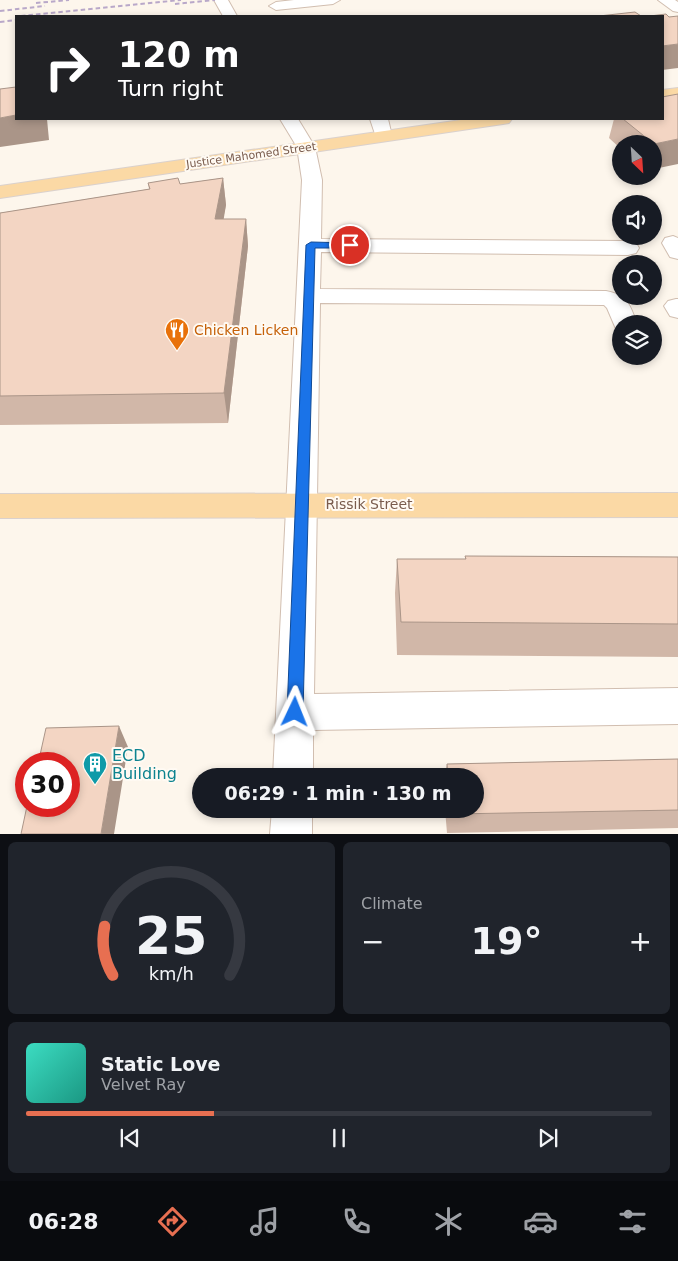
<!DOCTYPE html>
<meta charset="utf-8">
<style>
body{margin:0;font-family:"DejaVu Sans",sans-serif;background:#20242c;color:#f1f3f6;height:100vh;display:flex;flex-direction:column;font-size:19px;white-space:nowrap}
*{box-sizing:border-box;margin:0}
p{font-size:16px;color:#9ea1a6}
.icon{flex:none;width:28px;height:28px;fill:none;stroke:currentColor;stroke-width:2;stroke-linecap:round;stroke-linejoin:round}
.map{position:relative;height:834px;overflow:hidden}
.side{display:flex;flex-direction:column;gap:8px;padding:8px;background:#0d0f14;flex:1}
.side>*{flex:none}
.top-card{position:absolute;left:15px;top:15px;width:649px;height:105px;border-radius:0px;box-shadow:0 2px 8px #0003;background:#202124;color:#fff;overflow:hidden}
.needle{width:32px;rotate:155deg}
.tools{position:absolute;left:612px;top:135px;display:grid;gap:10px}
.tools a{display:grid;place-items:center;width:50px;height:50px;border-radius:50%;background:#171b24;box-shadow:0 2px 8px #0003;font-size:25px}
.speed{position:absolute;left:15px;top:752px;display:flex;gap:10px;font-size:25px;font-weight:700;text-align:center}
.speed>*{display:grid;place-content:center;width:65px;height:65px;border-radius:50%;background:#171b24;box-shadow:0 2px 8px #0003;line-height:1}
.speed .limit{border:8px solid #d22;background:#fff;color:#111}
.pin{position:absolute;display:grid;place-items:center;width:42px;height:42px;color:#fff;margin:-21px;border:2px solid #fff;border-radius:50%;box-shadow:0 1px 5px #0007}
.me{position:absolute;width:55px;margin:-28px;rotate:2deg;stroke-linejoin:round;filter:drop-shadow(0 0 4px #0008)}
.turn{display:flex;align-items:center;gap:18px;height:105px;padding:0 20px;font-size:22px}
.turn .icon{width:65px;height:65px;stroke-width:2.5}
.turn b{display:block;font-size:35px;line-height:42px}
.big{font-size:38px;font-weight:700;line-height:1.1}
.side .card{flex:1;display:flex;flex-direction:column;justify-content:center;gap:8px;min-width:0;padding:0 18px;border-radius:8px;background:#20242c}
.side .dial{align-items:center;gap:0}
.dial svg{height:130px;overflow:visible;fill:none;stroke:#363941;stroke-width:7;stroke-linecap:round;text-anchor:middle}
.dial text{fill:#f1f3f6;stroke:none}
.song{display:flex;align-items:center;gap:15px}
.cover{width:60px;height:60px;border-radius:8px;background:linear-gradient(135deg,hsl(170 70% 55%),hsl(170 70% 35%))}
.played{height:5px;border-radius:2px;background:linear-gradient(90deg,#e76f51 30%,#363941 30%)}
.keys{display:flex;justify-content:space-around;direction:ltr}
.heat{display:flex;justify-content:space-between;align-items:center;font-size:28px;direction:ltr}
.side .tiles{flex:1;display:grid;gap:8px;grid-template-columns:1fr 1fr}
.card:last-child{grid-column:span 2}
.trip{position:absolute;left:192px;top:768px;width:292px;height:50px;border-radius:25px;background:#171b24;box-shadow:0 2px 8px #0003;font-weight:700;line-height:50px;text-align:center}
.tab-bar{display:flex;height:80px;justify-content:space-around;align-items:center;background:#090b0e;color:#9ea1a6}
.tab-bar .icon{width:35px;height:35px}
.tab-bar .selected{color:#e76f51}
.tab-bar b{font-size:22px;color:#f1f3f6}
.map>svg:first-child{display:block}
.lines{fill:none;stroke-linecap:round;stroke-linejoin:round}
.minor-casing{stroke:#d1beb0;stroke-width:2}
.major-casing{stroke:#dad1cd;stroke-width:2}
.minor{fill:#fff;fill-rule:evenodd}
.major{fill:#fbd9a5;fill-rule:evenodd}
.rail{stroke:#b9a8c9;stroke-width:2;stroke-dasharray:4.5 3;stroke-linecap:butt}
.wall{fill:#d1b7a8}
.shaded-wall{fill:#aa9588}
.building{fill:#f3d5c3;stroke:#aa9588}
.route{fill:#1a73e8;stroke:#114b97}
.labels{text-anchor:middle;stroke-width:4;stroke-linejoin:round;paint-order:stroke}
.far-street-label{font-size:11px;fill:#7a5c4d;stroke:#fffaf3}
.food-label{font-size:14px;fill:#c56008;stroke:#fffaf3;text-anchor:start}
.street-label{font-size:14px;fill:#7a5c4d;stroke:#fffaf3}
.near-culture-label{font-size:16px;fill:#0d838f;stroke:#fffaf3;text-anchor:start}
</style>
<div class="map">
<svg width="678" height="834" viewBox="0 0 678 834">
<rect width="100%" height="100%" fill="#fdf6ec"/>
<g class="lines">
<g class="minor-casing">
<path id="minor" d="M214,0H228L237,16H223Z
M294,0H340L333,4L276,10L269,6L276,2Z
M658,0H675L678,2V12L673,11Z
M280,119H298L315,147L322,180L321,239L628,241L636,243L639,248L636,253L628,255L321,252L320,289L606,291C627,295 630,304 637,324H621V331L616,329L607,308L604,305L320,303L314,694L678,688V724L313,730V776H273L302,180L297,147Z
M370,119H388L392,136L389,140L383,141L377,140Z
M673,236L678,238V259L670,257L662,243L665,238Z
M676,299H678V318L670,316L664,306L668,301Z
M272,809H312V834H270Z"/>
</g>
<g class="major-casing">
<path id="major" d="M678,88V98L662,100V90Z
M468,119H512L509,123L503,124L0,198V186Z
M678,493V517L0,518V494Z"/>
</g>
<use href="#minor" class="minor"/>
<use href="#major" class="major"/>
<path class="rail" d="M36,3L69,0
M175,4L215,0
M0,11L45,6
M21,16L181,0
M0,22L16,20"/>
</g>
<path class="wall" d="M614,119H662L654,169V144H621V149L609,138Z
M223,178L226,205L223,219H246L248,246L228,423L0,425V213L149,189L148,183L180,184Z
M465,556L678,557V657L397,655L395,593L397,559H465Z
M678,759V828L447,833L445,809H476V776H444L447,764Z"/>
<path class="shaded-wall" d="M678,44V68L662,70V46Z
M16,115V119H47L49,140L0,147V118Z
M678,139V164L654,169V144Z
M223,178L226,205L219,247L215,219Z
M246,219L248,246L228,423L224,393Z
M119,726L128,747L114,834H101Z"/>
<path class="building" d="M635,12L641,16H599Z
M666,14L669,17L678,16V44L662,46V16H650Z
M16,87V115L0,118V89Z
M678,94V139L654,144L623,119H662V97Z
M178,178L180,184L223,178L215,219H246L224,393L0,396V213L150,189L148,183Z
M465,556L678,557V624L401,622L397,559H466Z
M119,726L101,834H21L27,806H69V764H38L46,728Z
M678,759V810L452,814L451,809H476V776H448L447,764Z"/>
<path class="route" d="M311,242L350,243L355,245L350,248H315L303,712L301,717L295,719L290,717L287,712L306,245Z"/>
<defs>
<g id="restaurant-pin" transform="scale(1.25)"><path d="M0 17L-7.5 6A9.5 9.5 0 1 1 7.5 6Z" fill="#e8710a" stroke="#fffaf3"/><path d="M-5-6h1v4h1v-4h1v4h1v-4h1v5L-1.5 .5V6h-2V.5L-5-1ZM5-6V6H3V1.5H1.5Q1.5-4 5-6Z" fill="#fff"/></g>
<g id="building-pin" transform="scale(1.25)"><path d="M0 17L-7.5 6A9.5 9.5 0 1 1 7.5 6Z" fill="#0f9aa8" stroke="#fffaf3"/><path d="M-4-6H4V6H1V3H-1V6H-4ZM-2.5-4.3h1.7v1.8h-1.7ZM.8-4.3h1.7v1.8H.8ZM-2.5-1h1.7V.8h-1.7ZM.8-1h1.7V.8H.8Z" fill="#fff"/></g>
</defs>
<g fill-rule="evenodd">
<use href="#restaurant-pin" x="177" y="330"/>
<use href="#building-pin" x="95" y="764"/>
</g>
<g class="labels">
<g class="far-street-label">
<text transform="translate(251 155) rotate(-8)" y="4">Justice Mahomed Street</text>
</g>
<g class="food-label">
<text x="194" y="335">Chicken Licken</text>
</g>
<g class="street-label">
<text x="369" y="509">Rissik Street</text>
</g>
<g class="near-culture-label">
<text x="112" y="761">ECD<tspan x="112" dy="18">Building</tspan></text>
</g>
</g>
</svg>
<div class="tools">
<a><svg class="needle" viewBox="-14 -14 28 28"><path d="M0-13l5 13h-10z" fill="#e53935"/><path d="M0 13l5-13h-10z" fill="#9ea1a6"/></svg></a>
<a><svg class="icon" aria-label="sound" viewBox="0 0 24 24"><path d="M4 9h4l5-4v14l-5-4H4zM17 9q2 3 0 6"/></svg></a>
<a><svg class="icon" aria-label="search" viewBox="0 0 24 24"><circle cx="10" cy="10" r="6"/><path d="M15 15l6 6"/></svg></a>
<a><svg class="icon" aria-label="layers" viewBox="0 0 24 24"><path d="M12 4l9 5-9 5-9-5zM3 14l9 5 9-5"/></svg></a>
</div>
<div class="speed"><div class="limit">30</div></div>
<div class="pin" style="left:350px;top:245px;background:#d93025"><svg class="icon" aria-label="arrive" viewBox="0 0 24 24"><path d="M6 21V4h12l-3 4 3 4H6"/></svg></div>
<svg class="me" style="left:295px;top:712px" viewBox="-20 -20 40 40"><path d="M0-17L14 15 0 8-14 15z" fill="#1a73e8" stroke="#fff" stroke-width="4"/></svg>
<div class="trip">06:29 · 1 min · 130 m</div>
<div class="top-card">
<div class="turn"><svg class="icon" aria-label="right" viewBox="0 0 24 24"><path d="M7 20v-9h11M14 6l5 5-5 5"/></svg><div><b>120 m</b>Turn right</div></div>
</div>
</div>
<section class="side">
<div class="tiles">
<div class="card dial"><svg viewBox="0 0 100 80">
<path d="M14 69A42 42 0 1 1 86 69"/>
<path d="M14 69A42 42 0 0 1 9 39" stroke="#e76f51"/>
<text x="50" y="56" font-size="32" font-weight="700">25</text>
<text x="50" y="72" font-size="11">km/h</text>
</svg></div>
<div class="card"><p>Climate</p>
<div class="heat"><a>−</a><b class="big">19°</b><a>+</a></div>
</div>
<div class="card">
<div class="song"><i class="cover"></i><div><b>Static Love</b><p>Velvet Ray</p></div></div>
<div class="played"></div>
<div class="keys"><svg class="icon" aria-label="previous" viewBox="0 0 24 24"><path d="M18 5L8 12l10 7zM5 5v14"/></svg><svg class="icon" aria-label="pause" viewBox="0 0 24 24"><path d="M8 5v14M16 5v14"/></svg><svg class="icon" aria-label="next" viewBox="0 0 24 24"><path d="M6 5l10 7-10 7zM19 5v14"/></svg></div>
</div>
</div>
</section>
<nav class="tab-bar">
<b>06:28</b>
<svg class="icon selected" aria-label="directions" viewBox="0 0 24 24"><path d="M12 3l9 9-9 9-9-9zM9 14v-3h6M13 9l2 2-2 2"/></svg>
<svg class="icon" aria-label="music" viewBox="0 0 24 24"><path d="M9 18V5l10-2v13"/><circle cx="6" cy="18" r="3"/><circle cx="16" cy="16" r="3"/></svg>
<svg class="icon" aria-label="phone" viewBox="0 0 24 24"><path d="M5 4h4l2 5-3 2q2 4 5 5l2-3 5 2v4C11 20 4 13 5 4z"/></svg>
<svg class="icon" aria-label="climate" viewBox="0 0 24 24"><path d="M12 3v18M4 7l16 10M4 17L20 7"/></svg>
<svg class="icon" aria-label="car" viewBox="0 0 24 24"><path d="M5 17H2v-5l4-1 3-4h7l3 4 3 1v5h-3M9 17h6M6 11h13"/><circle cx="7" cy="17" r="2"/><circle cx="17" cy="17" r="2"/></svg>
<svg class="icon" aria-label="filters" viewBox="0 0 24 24"><path d="M4 7h16M4 17h16"/><circle cx="9" cy="7" r="2"/><circle cx="15" cy="17" r="2"/></svg>
</nav>
